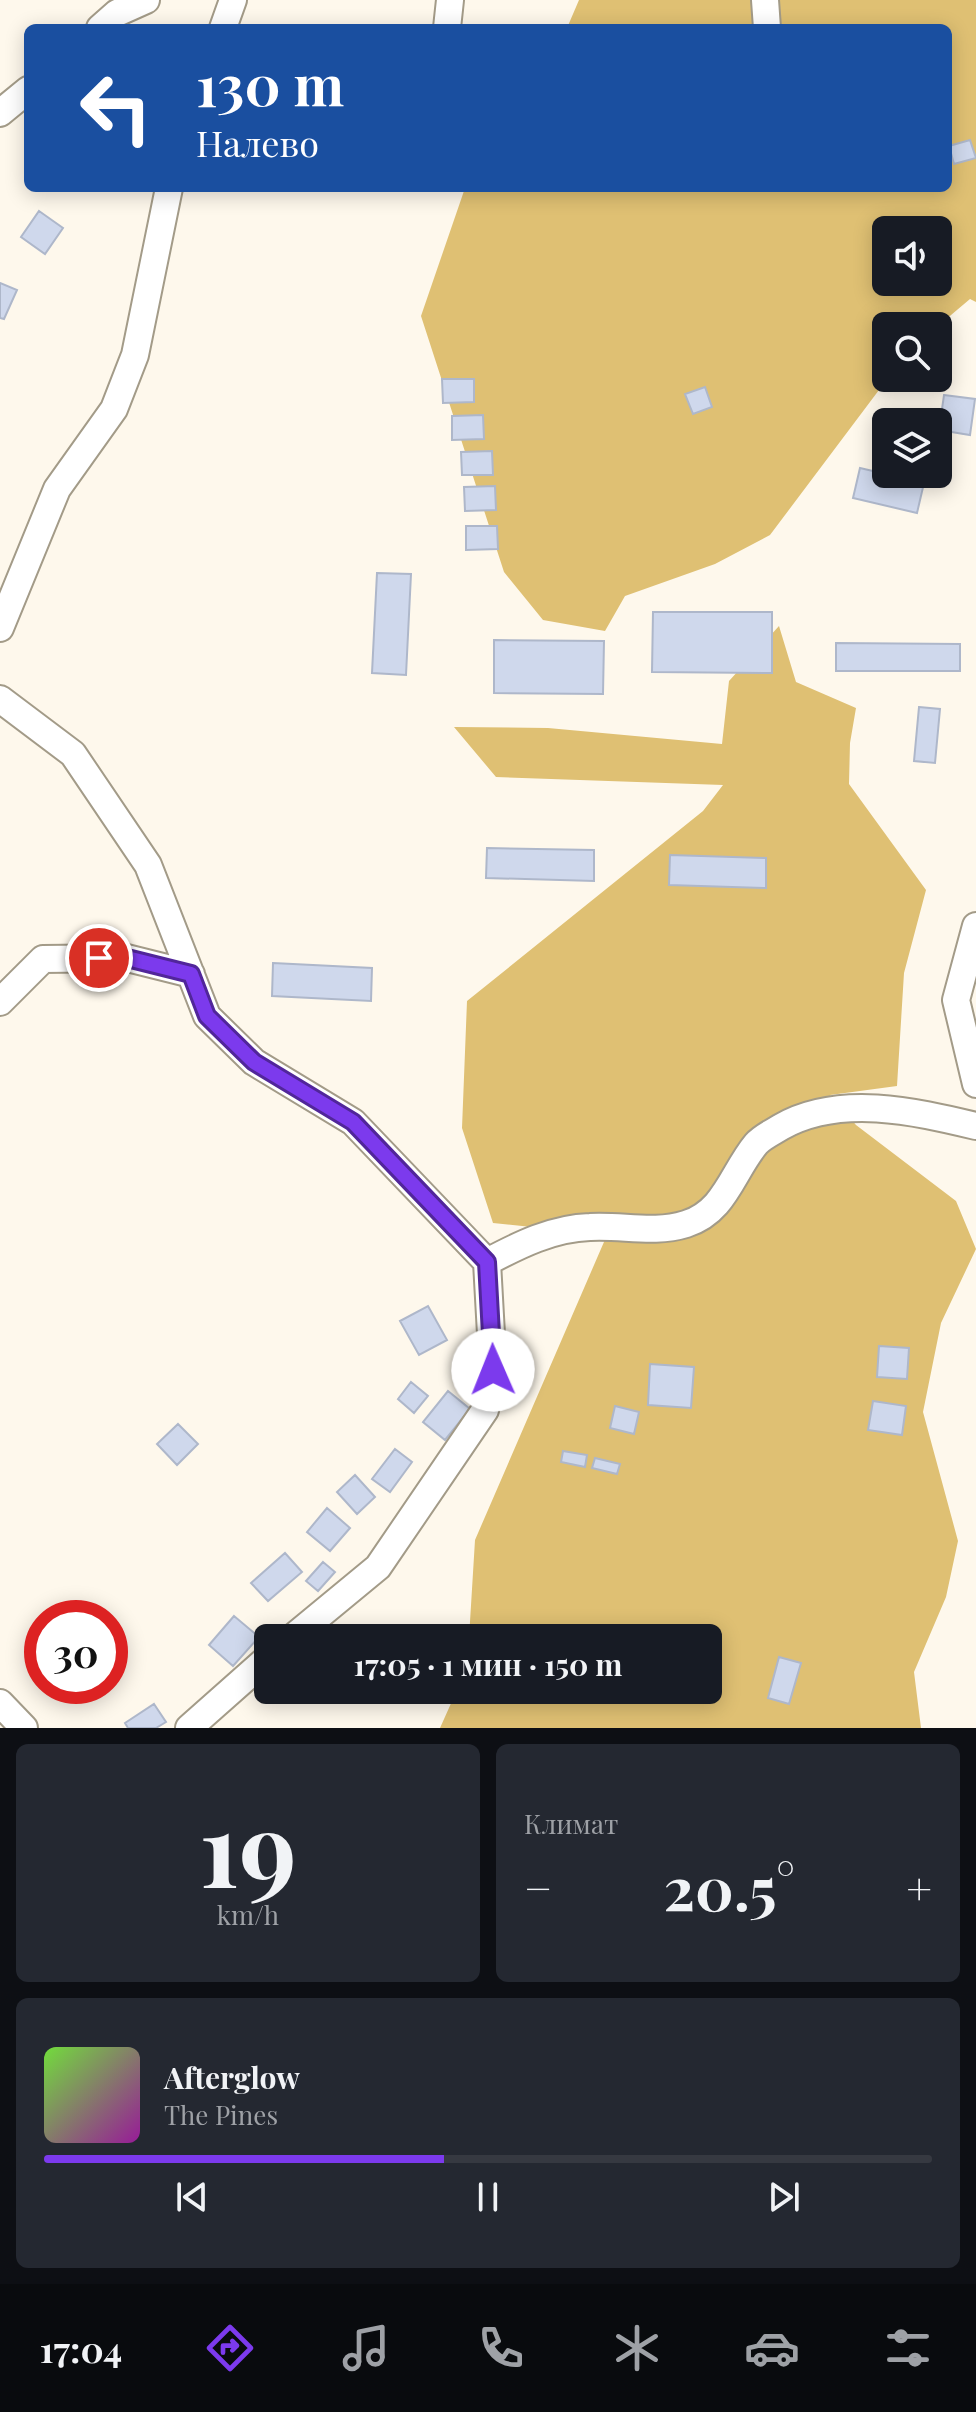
<!DOCTYPE html>
<html lang="ru">
<meta charset="utf-8">
<style>
body{margin:0;font-family:"Playfair Display",serif;background:#242831;color:#f1f3f6;height:100vh;display:flex;flex-direction:column;font-size:30px;white-space:nowrap}
*{box-sizing:border-box;margin:0}
p{font-size:26px;color:#9ea1a6}
.icon{flex:none;width:44px;height:44px;fill:none;stroke:currentColor;stroke-width:2;stroke-linecap:round;stroke-linejoin:round}
.map{position:relative;height:1728px;overflow:hidden}
.side{display:flex;flex-direction:column;gap:16px;padding:16px;background:#0d0f14;flex:1}
.side>*{flex:none}
.hud{position:absolute;left:24px;top:24px;width:928px;height:168px;border-radius:12px;box-shadow:0 4px 20px #0003;background:#1a4fa0;color:#fff;overflow:hidden}
.fabs{position:absolute;left:872px;top:216px;display:grid;gap:16px}
.fabs a{display:grid;place-items:center;width:80px;height:80px;border-radius:12px;background:#171b24;box-shadow:0 4px 20px #0003;font-size:40px}
.speed{position:absolute;left:24px;top:1600px;display:flex;gap:16px;font-size:40px;font-weight:700;text-align:center}
.speed>*{display:grid;place-content:center;width:104px;height:104px;border-radius:50%;background:#171b24;box-shadow:0 4px 20px #0003;line-height:1}
.speed .limit{border:12px solid #d22;background:#fff;color:#111}
.pin{position:absolute;display:grid;place-items:center;width:68px;height:68px;color:#fff;margin:-34px;border:4px solid #fff;border-radius:50%;box-shadow:0 2px 8px #0007}
.me{position:absolute;width:88px;margin:-44px;rotate:359deg;stroke-linejoin:round;filter:drop-shadow(0 0 6px #0008)}
.turn{display:flex;align-items:center;gap:28px;height:168px;padding:0 40px;font-size:36px}
.turn .icon{width:104px;height:104px;stroke-width:2.5}
.turn b{display:block;font-size:56px;line-height:68px}
.big{font-size:60px;font-weight:700;line-height:1.1}
.side .widget{flex:1;display:flex;flex-direction:column;justify-content:center;gap:12px;min-width:0;padding:0 28px;border-radius:12px;background:#242831}
.side .dial{align-items:center;gap:0}
.dial b{font-size:104px;line-height:1}
.song{display:flex;align-items:center;gap:24px}
.cover{width:96px;height:96px;border-radius:12px;background:linear-gradient(135deg,hsl(100 70% 55%),hsl(300 70% 35%))}
.played{height:8px;border-radius:4px;background:linear-gradient(90deg,#7c3aed 45%,#363941 45%)}
.keys{display:flex;justify-content:space-around;direction:ltr}
.heat{display:flex;justify-content:space-between;align-items:center;font-size:44px;direction:ltr}
.side .tiles{flex:1;display:grid;gap:16px;grid-template-columns:1fr 1fr}
.widget:last-child{grid-column:span 2}
.trip{position:absolute;left:254px;top:1624px;width:468px;height:80px;border-radius:12px;background:#171b24;box-shadow:0 4px 20px #0003;font-weight:700;line-height:80px;text-align:center}
.tabs{display:flex;height:128px;justify-content:space-around;align-items:center;background:#090b0e;color:#9ea1a6}
.tabs .icon{width:56px;height:56px}
.tabs .on{color:#7c3aed}
.tabs b{font-size:36px;color:#f1f3f6}
.map>svg:first-child{display:block}
.forest{fill:#dfc073;fill-rule:evenodd}
.building{fill:#cfd8ec;stroke:#aeb7ca;stroke-width:2}
.lines{fill:none;stroke-linecap:round;stroke-linejoin:round}
.minor-casing{stroke:#a39b88;stroke-width:30}
.minor{stroke:#fff;stroke-width:26}
.route-casing{stroke:#51269a;stroke-width:20}
.route{stroke:#7c3aed;stroke-width:14}
</style>
<div class="map">
<svg width="976" height="1728" viewBox="0 0 976 1728">
<rect width="100%" height="100%" fill="#fef8ec"/>
<path class="forest" d="M579,0H976V302L970,299L938,326H886L888,378L770,535L715,564L625,596L605,631L543,620L504,572L421,316L465,188H948V28H567ZM886,230H938V282H886Z
M779,626L796,682L856,708L850,743L849,784L926,890L904,973L897,1086L830,1095L856,1125L956,1201L976,1249L941,1323L923,1412L958,1541L946,1597L914,1672L921,1728H440L457,1690H708V1638H469L475,1540L607,1235L493,1223L462,1128L467,1001L703,811L723,785L496,777L454,727L548,728L722,744L729,681Z"/>
<path class="building" d="M970,140L976,158L954,164L949,146Z
M39,211L63,228L45,254L21,237Z
M0,283L17,290L4,319L0,318Z
M442,379H474V402L443,403Z
M705,387L712,407L693,414L685,394Z
M944,395L975,399L970,435L939,430Z
M483,415L484,439L452,440V416Z
M492,451L493,475H462L461,452Z
M860,468L924,483L917,513L853,498Z
M495,486L496,510L465,511L464,487Z
M466,526H497L498,549L466,550Z
M377,573L411,574L406,675L372,673Z
M653,612H772V673L652,672Z
M494,640L604,641L603,694L494,693Z
M836,643L960,644V671H836Z
M919,707L940,709L935,763L914,761Z
M487,848L594,850V881L486,878Z
M670,855L766,858V888L669,885Z
M273,963L372,968L371,1001L272,996Z
M428,1306L447,1340L419,1355L400,1321Z
M879,1346L909,1348L907,1379L877,1377Z
M650,1364L694,1367L691,1408L648,1405Z
M411,1382L428,1396L414,1413L398,1399Z
M448,1391L470,1409L445,1440L423,1422Z
M873,1401L906,1406L902,1435L868,1430Z
M615,1406L639,1412L634,1434L610,1428Z
M178,1424L198,1444L177,1465L157,1444Z
M395,1449L412,1462L390,1492L372,1479Z
M563,1451L587,1455L585,1467L561,1462Z
M595,1458L620,1464L617,1474L592,1468Z
M355,1475L375,1497L357,1514L337,1492Z
M327,1508L350,1528L330,1551L307,1532Z
M285,1553L302,1572L268,1601L251,1583Z
M323,1562L335,1572L318,1591L306,1581Z
M234,1616L259,1637L233,1666L209,1645Z
M779,1657L801,1663L789,1704L768,1698Z
M154,1704L166,1722L156,1728H128L125,1723Z"/>
<g class="lines">
<g class="minor-casing">
<path id="minor" d="M765,0L767,28
M100,28L117,13L146,0
M223,28L233,0
M447,28L450,0
M0,113L28,90
M0,628L57,489L114,409L135,355L169,188
M0,699L73,754L148,865L207,1016L254,1062L353,1122L487,1262L493,1370L485,1410L378,1567L292,1638
M976,926L956,1000L976,1084
M0,1002L43,959L127,958L191,974
M487,1262C519,1245 553,1228 590,1227C623,1225 654,1234 686,1224C725,1212 732,1173 756,1144C762,1137 773,1132 781,1127C839,1094 914,1111 976,1126
M0,1703L24,1728
M189,1728L268,1658"/>
</g>
<use href="#minor" class="minor"/>
</g>
<g class="lines">
<g class="route-casing">
<path id="route" d="M99,958H127L191,974L207,1016L254,1062L353,1122L487,1262L493,1370"/>
</g>
<use href="#route" class="route"/>
</g>
</svg>
<div class="fabs">
<a><svg class="icon" aria-label="sound" viewBox="0 0 24 24"><path d="M4 9h4l5-4v14l-5-4H4zM17 9q2 3 0 6"/></svg></a>
<a><svg class="icon" aria-label="search" viewBox="0 0 24 24"><circle cx="10" cy="10" r="6"/><path d="M15 15l6 6"/></svg></a>
<a><svg class="icon" aria-label="layers" viewBox="0 0 24 24"><path d="M12 4l9 5-9 5-9-5zM3 14l9 5 9-5"/></svg></a>
</div>
<div class="speed"><div class="limit">30</div></div>
<div class="pin" style="left:99px;top:958px;background:#d93025"><svg class="icon" aria-label="arrive" viewBox="0 0 24 24"><path d="M6 21V4h12l-3 4 3 4H6"/></svg></div>
<svg class="me" style="left:493px;top:1370px" viewBox="-20 -20 40 40"><circle r="19" fill="#fff"/><path d="M0-13L10 11 0 6-10 11z" fill="#7c3aed"/></svg>
<div class="trip">17:05 · 1 мин · 150 m</div>
<div class="hud">
<div class="turn"><svg class="icon" aria-label="left" viewBox="0 0 24 24"><path d="M17 20v-9H6M10 6l-5 5 5 5"/></svg><div><b>130 m</b>Налево</div></div>
</div>
</div>
<section class="side">
<div class="tiles">
<div class="widget dial"><b>19</b><p>km/h</p></div>
<div class="widget"><p>Климат</p>
<div class="heat"><a>−</a><b class="big">20.5°</b><a>+</a></div>
</div>
<div class="widget">
<div class="song"><i class="cover"></i><div><b>Afterglow</b><p>The Pines</p></div></div>
<div class="played"></div>
<div class="keys"><svg class="icon" aria-label="previous" viewBox="0 0 24 24"><path d="M18 5L8 12l10 7zM5 5v14"/></svg><svg class="icon" aria-label="pause" viewBox="0 0 24 24"><path d="M8 5v14M16 5v14"/></svg><svg class="icon" aria-label="next" viewBox="0 0 24 24"><path d="M6 5l10 7-10 7zM19 5v14"/></svg></div>
</div>
</div>
</section>
<nav class="tabs">
<b>17:04</b>
<svg class="icon on" aria-label="directions" viewBox="0 0 24 24"><path d="M12 3l9 9-9 9-9-9zM9 14v-3h6M13 9l2 2-2 2"/></svg>
<svg class="icon" aria-label="music" viewBox="0 0 24 24"><path d="M9 18V5l10-2v13"/><circle cx="6" cy="18" r="3"/><circle cx="16" cy="16" r="3"/></svg>
<svg class="icon" aria-label="phone" viewBox="0 0 24 24"><path d="M5 4h4l2 5-3 2q2 4 5 5l2-3 5 2v4C11 20 4 13 5 4z"/></svg>
<svg class="icon" aria-label="climate" viewBox="0 0 24 24"><path d="M12 3v18M4 7l16 10M4 17L20 7"/></svg>
<svg class="icon" aria-label="car" viewBox="0 0 24 24"><path d="M5 17H2v-5l4-1 3-4h7l3 4 3 1v5h-3M9 17h6M6 11h13"/><circle cx="7" cy="17" r="2"/><circle cx="17" cy="17" r="2"/></svg>
<svg class="icon" aria-label="filters" viewBox="0 0 24 24"><path d="M4 7h16M4 17h16"/><circle cx="9" cy="7" r="2"/><circle cx="15" cy="17" r="2"/></svg>
</nav>
